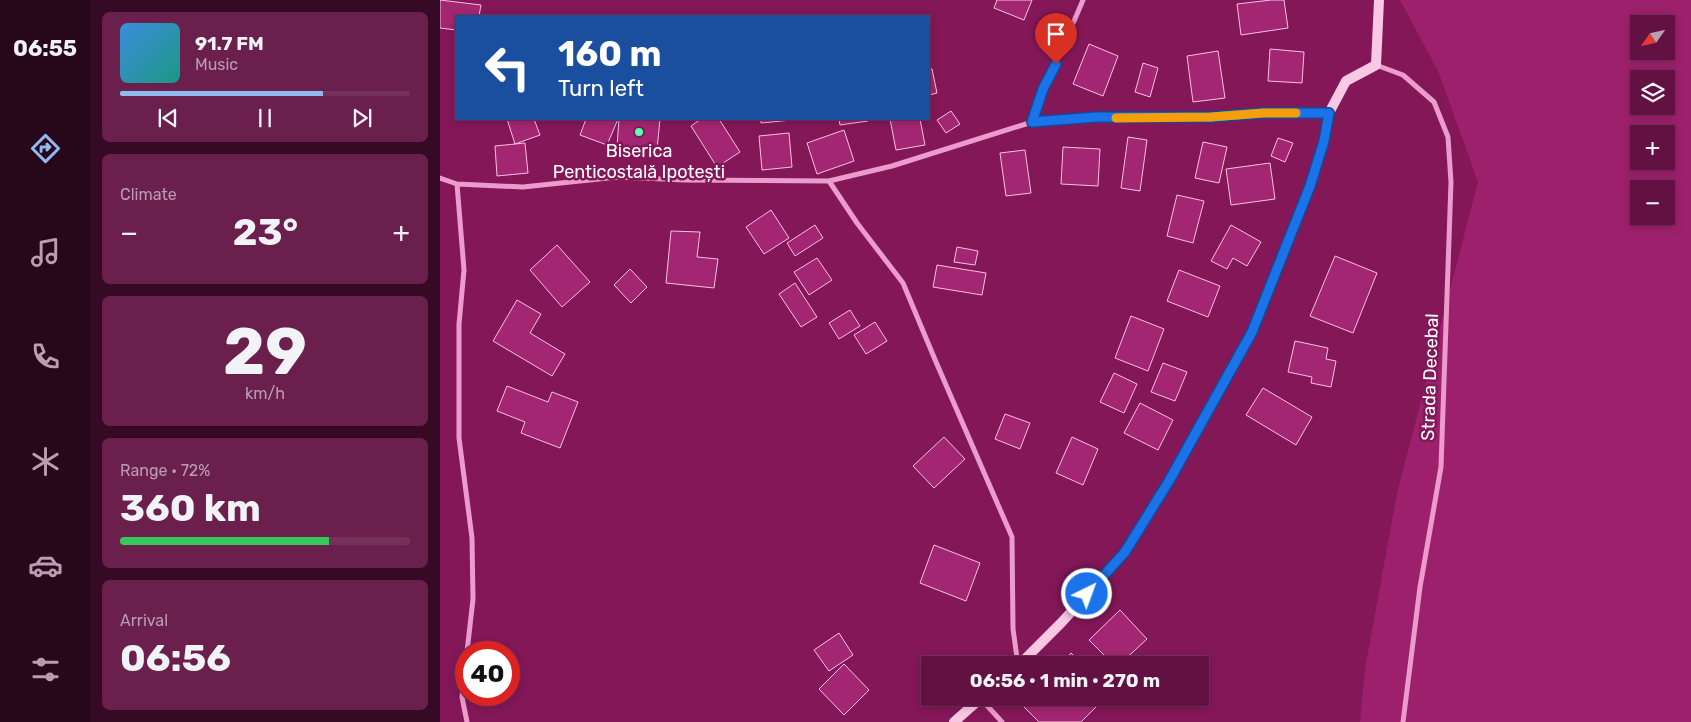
<!DOCTYPE html>
<meta charset="utf-8">
<style>
body{margin:0;font-family:Rubik,sans-serif;background:#6b1f4d;color:#f1f3f6;height:100vh;display:flex;flex-direction:column;font-size:19px;white-space:nowrap}
*{box-sizing:border-box;margin:0}
p{font-size:16px;color:#bb9db2}
.icon{flex:none;width:28px;height:28px;fill:none;stroke:currentColor;stroke-width:2;stroke-linecap:round;stroke-linejoin:round}
.map{position:relative;flex:1;overflow:hidden}
.drawer{display:flex;flex-direction:column;gap:12px;padding:12px;background:#360924;width:350px}
.drawer>*{flex:none}
.guide{position:absolute;left:15px;top:15px;width:475px;height:105px;border-radius:0px;box-shadow:0 2px 8px #0003,0 0 0 1px #76315b;background:#1a4fa0;color:#fff;overflow:hidden}
.needle{width:32px;rotate:236deg}
.fabs{position:absolute;left:1190px;top:15px;display:grid;gap:10px}
.fabs a{display:grid;place-items:center;width:45px;height:45px;border-radius:0px;background:#621142;box-shadow:0 2px 8px #0003,0 0 0 1px #76315b;font-size:25px}
.speed{position:absolute;left:15px;top:641px;display:flex;gap:10px;font-size:25px;font-weight:700;text-align:center}
.speed>*{display:grid;place-content:center;width:65px;height:65px;border-radius:50%;background:#621142;box-shadow:0 2px 8px #0003,0 0 0 1px #76315b;line-height:1}
.speed .limit{border:8px solid #d22;background:#fff;color:#111}
.pin{position:absolute;display:grid;place-items:center;width:42px;height:42px;color:#fff;margin:-51px -21px;border-radius:50% 50% 50% 0;rotate:-45deg;box-shadow:0 0 5px #0007}
.pin .icon{rotate:45deg}
.me{position:absolute;width:55px;margin:-28px;rotate:42deg;stroke-linejoin:round;filter:drop-shadow(0 0 4px #0008)}
.turn{display:flex;align-items:center;gap:18px;height:105px;padding:0 20px;font-size:22px}
.turn .icon{width:65px;height:65px;stroke-width:2.5}
.turn b{display:block;font-size:35px;line-height:42px}
.big{font-size:38px;font-weight:700;line-height:1.1}
.drawer .tile{flex:1;display:flex;flex-direction:column;justify-content:center;gap:8px;min-width:0;padding:0 18px;border-radius:8px;background:#6b1f4d}
.drawer .dial{align-items:center;gap:0}
.dial b{font-size:65px;line-height:1}
.song{display:flex;align-items:center;gap:15px}
.cover{width:60px;height:60px;border-radius:8px;background:linear-gradient(135deg,hsl(210 70% 55%),hsl(170 70% 35%))}
.played{height:5px;border-radius:2px;background:linear-gradient(90deg,#90b9f0 70%,#76315b 70%)}
.keys{display:flex;justify-content:space-around;direction:ltr}
.heat{display:flex;justify-content:space-between;align-items:center;font-size:28px;direction:ltr}
.charge{height:8px;border-radius:4px;background:linear-gradient(90deg,#34c759 72%,#76315b 0)}
.trip{position:absolute;left:481px;top:656px;width:288px;height:50px;border-radius:0px;background:#621142;box-shadow:0 2px 8px #0003,0 0 0 1px #76315b;font-weight:700;line-height:50px;text-align:center}
main{display:flex;flex:1;min-height:0}
.tabs{display:flex;flex-direction:column;width:90px;justify-content:space-around;align-items:center;background:#27071a;color:#bb9db2}
.tabs .icon{width:35px;height:35px}
.tabs .current{color:#90b9f0}
.tabs b{font-size:22px;color:#f1f3f6}
.map>svg:first-child{display:block}
.green{fill:#9d206c;fill-rule:evenodd}
.building{fill:#a22671;stroke:#f9c1e3}
.lines{fill:none;stroke-linecap:round;stroke-linejoin:round}
.street{stroke:#ec9bcd;stroke-width:5}
.secondary{stroke:#f9c8e5;stroke-width:10}
.route-casing{stroke:#114b97;stroke-width:12}
.route{stroke:#1a73e8;stroke-width:9}
.slow{stroke:#f59e0b;stroke-width:9}
.poi-dot{fill:#57ffb3;stroke:#831758;stroke-width:2}
.labels{text-anchor:middle;stroke-width:5;stroke-linejoin:round;paint-order:stroke}
.poi-label{font-size:18px;fill:#fff;stroke:#831758}
.street-label{font-size:18px;fill:#fff;stroke:#831758}
</style>
<main>
<nav class="tabs">
<b>06:55</b>
<svg class="icon current" aria-label="directions" viewBox="0 0 24 24"><path d="M12 3l9 9-9 9-9-9zM9 14v-3h6M13 9l2 2-2 2"/></svg>
<svg class="icon" aria-label="music" viewBox="0 0 24 24"><path d="M9 18V5l10-2v13"/><circle cx="6" cy="18" r="3"/><circle cx="16" cy="16" r="3"/></svg>
<svg class="icon" aria-label="phone" viewBox="0 0 24 24"><path d="M5 4h4l2 5-3 2q2 4 5 5l2-3 5 2v4C11 20 4 13 5 4z"/></svg>
<svg class="icon" aria-label="climate" viewBox="0 0 24 24"><path d="M12 3v18M4 7l16 10M4 17L20 7"/></svg>
<svg class="icon" aria-label="car" viewBox="0 0 24 24"><path d="M5 17H2v-5l4-1 3-4h7l3 4 3 1v5h-3M9 17h6M6 11h13"/><circle cx="7" cy="17" r="2"/><circle cx="17" cy="17" r="2"/></svg>
<svg class="icon" aria-label="filters" viewBox="0 0 24 24"><path d="M4 7h16M4 17h16"/><circle cx="9" cy="7" r="2"/><circle cx="15" cy="17" r="2"/></svg>
</nav>
<section class="drawer">
<div class="tile">
<div class="song"><i class="cover"></i><div><b>91.7 FM</b><p>Music</p></div></div>
<div class="played"></div>
<div class="keys"><svg class="icon" aria-label="previous" viewBox="0 0 24 24"><path d="M18 5L8 12l10 7zM5 5v14"/></svg><svg class="icon" aria-label="pause" viewBox="0 0 24 24"><path d="M8 5v14M16 5v14"/></svg><svg class="icon" aria-label="next" viewBox="0 0 24 24"><path d="M6 5l10 7-10 7zM19 5v14"/></svg></div>
</div>
<div class="tile"><p>Climate</p>
<div class="heat"><a>−</a><b class="big">23°</b><a>+</a></div>
</div>
<div class="tile dial"><b>29</b><p>km/h</p></div>
<div class="tile"><p>Range · 72%</p><b class="big">360 km</b><div class="charge"></div></div>
<div class="tile"><p>Arrival</p><b class="big">06:56</b></div>
</section>
<div class="map">
<svg width="1251" height="722" viewBox="0 0 1251 722">
<rect width="100%" height="100%" fill="#831758"/>
<path class="green" d="M960,0H1251V722H920L925,669L957,493L1038,182L998,71ZM1199,24H1226V51H1199ZM1199,79H1226V106H1199ZM1199,134H1226V161H1199ZM1199,189H1226V216H1199Z"/>
<path class="building" d="M0,0L41,5L39,16H16V30L0,28Z
M557,0H592L584,20L554,8Z
M831,0H844L848,28L801,35L797,4Z
M649,44L678,56L663,96L633,84Z
M830,49L864,52L862,83L828,81Z
M778,51L785,98L753,102L747,56Z
M703,63L718,68L710,97L695,92Z
M489,69H492L497,93L489,95Z
M511,111L520,124L506,133L497,120Z
M67,119H94L100,135L75,144Z
M146,119H178L167,145L140,135Z
M179,119H220L217,150L177,146Z
M261,119H279L300,152L277,167L251,126Z
M321,119H352V120L321,123Z
M399,119H427L428,121L400,125Z
M450,119H480L485,145L456,150Z
M404,130L414,161L377,174L367,143Z
M349,133L352,167L322,170L319,136Z
M688,137L707,140L700,191L681,188Z
M838,138L853,143L845,162L831,156Z
M763,142L787,147L779,183L755,178Z
M85,143L88,173L57,176L55,146Z
M623,147L660,149L658,186L621,184Z
M585,150L591,193L566,196L560,153Z
M830,163L835,199L791,205L786,169Z
M737,195L764,201L753,243L727,236Z
M331,210L349,238L324,254L306,227Z
M375,225L383,238L355,256L347,243Z
M791,225L821,242L807,266L793,258L787,269L771,261Z
M231,231L260,232L257,257L278,259L274,288L226,283Z
M117,245L150,282L122,307L90,270Z
M517,247L538,251L535,265L514,262Z
M895,256L937,273L913,333L870,316Z
M377,258L392,280L369,295L354,272Z
M497,265L546,273L542,295L493,287Z
M190,269L207,287L191,303L174,285Z
M739,270L780,286L768,317L727,301Z
M355,283L377,317L361,327L339,294Z
M77,300L101,314L90,333L125,354L112,376L53,341Z
M410,310L420,326L399,339L389,323Z
M691,316L724,329L708,371L675,358Z
M435,322L447,341L426,354L414,335Z
M855,341L888,348L886,359L896,361L891,387L871,383L872,377L848,372Z
M723,363L747,372L735,401L711,392Z
M674,373L697,384L684,413L660,402Z
M67,386L108,402L112,392L138,402L120,448L81,433L85,422L57,411Z
M823,388L872,417L856,445L806,415Z
M700,403L733,420L718,450L684,433Z
M565,414L590,423L580,449L555,439Z
M504,437L525,459L494,488L473,466Z
M632,437L658,449L643,485L616,473Z
M494,545L540,563L526,601L480,583Z
M680,610L707,639L679,665H674L649,640Z
M399,633L413,655L389,671L374,650Z
M631,653L643,665H619Z
M404,664L429,690L404,715L379,689Z
M587,698H665L641,722H599L581,704Z"/>
<g class="lines">
<path class="street" d="M936,65L963,75L994,102L1008,137L1011,182L1001,467L980,587L963,722
M592,122C606,80 626,41 643,0
M0,178L17,184L83,187L178,177L245,180L389,181L452,166L592,122L655,117H771L823,113H889
M389,181L417,223L463,283L496,362L572,537L573,629L578,665
M17,184L24,270L19,324V438L32,538L33,599L27,652
M26,657L22,697L27,722
M541,699L562,722"/>
<path class="secondary" d="M579,665L622,622L685,552L729,481L812,332L870,186L884,141L889,113L906,81L936,65L939,0
M514,722L541,698"/>
</g>
<g class="lines">
<g class="route-casing">
<path id="route" d="M616,64L603,89L592,122L656,117H771L823,113H889L884,141L870,186L812,332L729,481L685,552L647,594"/>
</g>
<use href="#route" class="route"/>
<path class="slow" d="M676,118L771,117L823,113H856"/>
</g>
<circle class="poi-dot" cx="199" cy="132" r="5"/>
<g class="labels">
<g class="poi-label">
<text x="199" y="157">Biserica<tspan x="199" dy="21">Penticostală Ipotești</tspan></text>
</g>
<g class="street-label">
<text transform="translate(990 377) rotate(-88)" y="6">Strada Decebal</text>
</g>
</g>
</svg>
<div class="fabs">
<a><svg class="needle" viewBox="-14 -14 28 28"><path d="M0-13l5 13h-10z" fill="#e53935"/><path d="M0 13l5-13h-10z" fill="#bb9db2"/></svg></a>
<a><svg class="icon" aria-label="layers" viewBox="0 0 24 24"><path d="M12 4l9 5-9 5-9-5zM3 14l9 5 9-5"/></svg></a>
<a>+</a>
<a>−</a>
</div>
<div class="speed"><div class="limit">40</div></div>
<div class="pin" style="left:616px;top:64px;background:#d93025"><svg class="icon" aria-label="arrive" viewBox="0 0 24 24"><path d="M6 21V4h12l-3 4 3 4H6"/></svg></div>
<svg class="me" style="left:647px;top:594px" viewBox="-20 -20 40 40"><circle r="17" fill="#1a73e8" stroke="#fff" stroke-width="3"/><path d="M0-11L8 9 0 5-8 9z" fill="#fff"/></svg>
<div class="trip">06:56 · 1 min · 270 m</div>
<div class="guide">
<div class="turn"><svg class="icon" aria-label="left" viewBox="0 0 24 24"><path d="M17 20v-9H6M10 6l-5 5 5 5"/></svg><div><b>160 m</b>Turn left</div></div>
</div>
</div>
</main>
